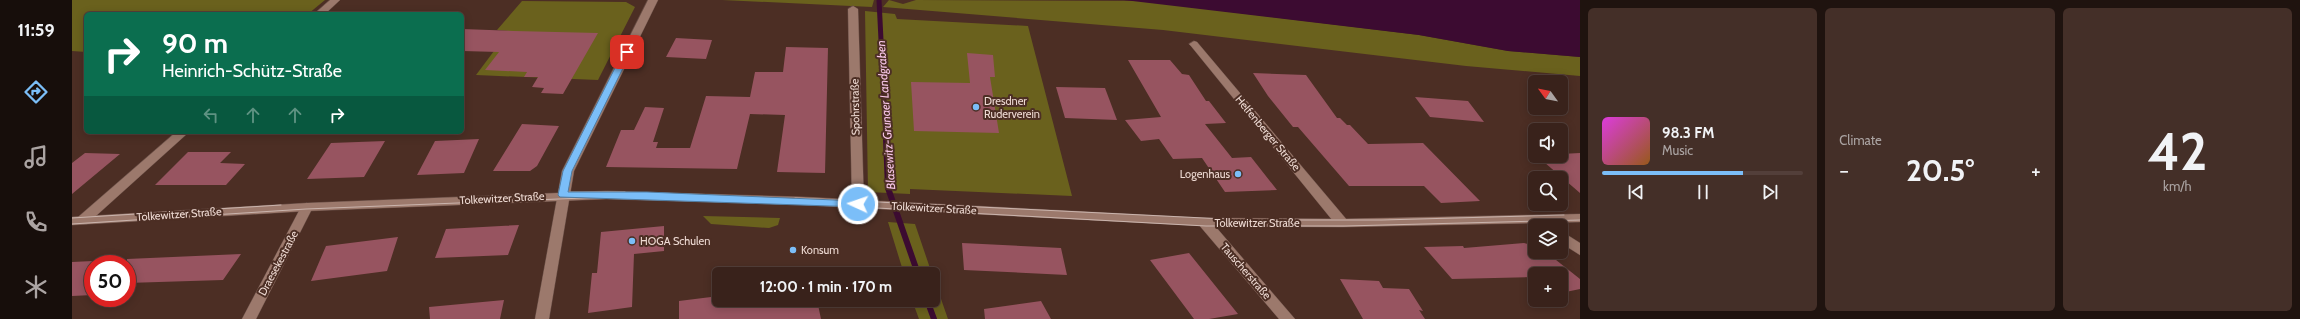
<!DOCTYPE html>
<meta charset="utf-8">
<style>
body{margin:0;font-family:Cabin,sans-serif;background:#442f28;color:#f1f3f6;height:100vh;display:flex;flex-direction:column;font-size:15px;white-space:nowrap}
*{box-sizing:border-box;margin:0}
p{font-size:13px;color:#aba4a3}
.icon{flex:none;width:22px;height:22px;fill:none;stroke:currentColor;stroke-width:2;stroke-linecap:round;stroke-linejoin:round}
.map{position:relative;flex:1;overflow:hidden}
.details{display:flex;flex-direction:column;gap:8px;padding:8px;background:#1f130f;width:720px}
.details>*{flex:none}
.guide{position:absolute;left:12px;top:12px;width:380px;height:122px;border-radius:6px;box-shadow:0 2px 10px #0003,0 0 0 1px #533f3a;background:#0b6e4f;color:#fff;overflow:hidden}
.needle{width:26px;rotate:303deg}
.buttons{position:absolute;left:1456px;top:75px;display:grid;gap:8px}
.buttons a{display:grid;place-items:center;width:40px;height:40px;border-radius:6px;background:#39221b;box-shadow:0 2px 10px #0003,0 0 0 1px #533f3a;font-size:20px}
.speed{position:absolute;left:12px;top:255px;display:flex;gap:8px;font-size:20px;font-weight:700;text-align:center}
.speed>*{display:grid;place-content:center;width:52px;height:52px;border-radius:50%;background:#39221b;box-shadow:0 2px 10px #0003,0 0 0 1px #533f3a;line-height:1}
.speed .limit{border:6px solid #d22;background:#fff;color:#111}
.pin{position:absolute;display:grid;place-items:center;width:34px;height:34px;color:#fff;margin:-17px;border-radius:8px;box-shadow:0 2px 6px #0006}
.me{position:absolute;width:44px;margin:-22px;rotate:273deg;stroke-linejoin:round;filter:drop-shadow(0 0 3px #0008)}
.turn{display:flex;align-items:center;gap:14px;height:84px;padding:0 12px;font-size:18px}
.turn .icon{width:52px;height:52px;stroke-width:2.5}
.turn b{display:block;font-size:28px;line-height:34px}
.lanes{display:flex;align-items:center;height:38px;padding:0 12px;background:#0003;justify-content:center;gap:20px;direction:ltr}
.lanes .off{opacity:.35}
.big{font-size:30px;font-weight:700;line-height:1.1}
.details .tile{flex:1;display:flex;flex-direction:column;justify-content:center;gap:6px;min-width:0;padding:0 14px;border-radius:6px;background:#442f28}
.details .dial{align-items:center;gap:0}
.dial b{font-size:52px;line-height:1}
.song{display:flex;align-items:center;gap:12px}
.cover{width:48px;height:48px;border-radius:6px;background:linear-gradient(135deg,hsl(300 70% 55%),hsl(30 70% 35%))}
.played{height:4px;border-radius:2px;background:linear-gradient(90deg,#7bbef8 70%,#533f3a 70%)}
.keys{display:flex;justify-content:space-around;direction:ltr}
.heat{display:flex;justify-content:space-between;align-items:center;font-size:22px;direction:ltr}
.details .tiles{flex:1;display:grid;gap:8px;grid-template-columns:repeat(3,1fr)}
.trip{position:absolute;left:640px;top:267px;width:228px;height:40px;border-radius:6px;background:#39221b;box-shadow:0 2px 10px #0003,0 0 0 1px #533f3a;font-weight:700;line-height:40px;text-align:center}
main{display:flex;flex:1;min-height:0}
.menu{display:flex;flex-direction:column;width:72px;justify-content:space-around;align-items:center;background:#170e0b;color:#aba4a3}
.menu .icon{width:28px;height:28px}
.menu .on{color:#7bbef8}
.menu b{font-size:18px;color:#f1f3f6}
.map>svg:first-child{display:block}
.green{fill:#6a611d}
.water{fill:#3c0b31}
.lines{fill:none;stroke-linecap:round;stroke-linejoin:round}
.stream-far1{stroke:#3c0b31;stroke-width:5}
.stream{stroke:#3c0b31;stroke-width:6}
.building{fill:#975460}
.street-casing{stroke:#664c44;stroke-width:1}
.secondary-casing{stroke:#664c44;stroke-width:1}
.street{fill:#9c796c;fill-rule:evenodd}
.secondary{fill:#9c796c;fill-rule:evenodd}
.tram{stroke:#cab4ad;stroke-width:1}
.route{fill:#7bbef8;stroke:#507ca1}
.poi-dot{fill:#7bbef8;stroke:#4c2e24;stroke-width:1.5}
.labels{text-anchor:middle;stroke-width:4;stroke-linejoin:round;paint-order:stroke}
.poi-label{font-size:11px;fill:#eedad3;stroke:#4c2e24;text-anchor:start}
.street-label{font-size:11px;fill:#eedad3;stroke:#4c2e24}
.water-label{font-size:12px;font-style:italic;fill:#f8c6e8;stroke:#4c2e24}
</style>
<main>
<nav class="menu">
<b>11:59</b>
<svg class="icon on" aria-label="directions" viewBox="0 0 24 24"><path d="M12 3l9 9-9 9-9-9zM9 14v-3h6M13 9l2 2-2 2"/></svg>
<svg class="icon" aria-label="music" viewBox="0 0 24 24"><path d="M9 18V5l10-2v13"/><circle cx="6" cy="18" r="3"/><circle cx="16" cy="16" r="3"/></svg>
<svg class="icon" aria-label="phone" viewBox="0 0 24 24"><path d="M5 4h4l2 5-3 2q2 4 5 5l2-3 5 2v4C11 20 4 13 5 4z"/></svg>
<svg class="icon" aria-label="climate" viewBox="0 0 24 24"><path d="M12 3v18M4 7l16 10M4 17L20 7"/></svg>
</nav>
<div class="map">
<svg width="1508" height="319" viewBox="0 0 1508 319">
<rect width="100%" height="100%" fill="#4c2e24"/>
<path class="green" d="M0,0H253L236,14H14V52L0,51Z
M650,0H802L800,7Z
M817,0L831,4L844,0L1071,1L1347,35L1436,51L1508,57V76L1394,66L1091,30L811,7Z
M450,1L554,2L563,7L526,80L404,75L437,31L425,30Z
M793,11L823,14L825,19L956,26L1000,196L838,189V194L796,192Z
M631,216L708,218L706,225L697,228L639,224Z
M816,222L843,224L860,274H832Z
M861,276L876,319H847L840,300H861Z"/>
<path class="water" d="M1052,0H1508V57L1436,51L1347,35Z"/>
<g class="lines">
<path class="stream-far1" d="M807,0L814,140"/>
<path class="stream" d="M814,139L816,188L846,274
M855,300L862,319"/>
</g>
<path class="building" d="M390,29L442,31L526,33L491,94L469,93L472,88L460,87L466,77H452L455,72L413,70L427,52L390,51Z
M604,38L640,40L634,59L594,57Z
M714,47L756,48L753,173L705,172L713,115L678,114L665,169L534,167L549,130H562L573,107L592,108L581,142H586L584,148H618L634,96L678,97L683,72H711Z
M895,53L921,55L923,77H918L927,133L842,131L839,82L898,83Z
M1056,60H1098L1110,74L1117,75L1134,101H1137L1154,123L1133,124L1160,158L1179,157L1205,190L1153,192L1130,158L1101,159L1087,139L1069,141L1053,120L1089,117Z
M1181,73L1234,75L1265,118H1268L1275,125H1278L1296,144L1351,143L1408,201L1369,203L1352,186H1277L1226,127H1221L1196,96Z
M984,87L1033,88L1045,120L993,118Z
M1343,97L1396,101L1412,122L1358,117Z
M450,124L487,126L465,166L458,171H421Z
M407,139L392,173L345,175L363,141Z
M313,141L292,177L235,179L259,143Z
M116,152H159L148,163L173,164L154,185H83Z
M13,153L48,154L0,194V163Z
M1508,153V193L1465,156H1489V154Z
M447,225L436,255L363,258L374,229Z
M592,226V251L562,254L560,307L516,313L520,273H525L529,232Z
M326,237L315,271L239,281L254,246Z
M890,243L989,248L995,275L892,270Z
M1452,243L1463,246V252H1474L1508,279V289L1489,293V274H1463V281L1459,277L1380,279L1352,247L1391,246L1392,248Z
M1117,253L1166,314L1137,319H1122L1078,260Z
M169,254L151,280L55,283V259Z
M21,261V295L0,296V262Z
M1268,279L1307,281L1311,288L1337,289L1351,311L1347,310L1353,319H1291Z
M647,296V300H745L749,319H607V301Z
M432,300L428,319H358L357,307Z
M969,301L979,319H913L912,309Z"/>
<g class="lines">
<g class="street-casing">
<path id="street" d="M258,0H268L253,14H242Z
M576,0H586L502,171L477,319H463L490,171Z
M781,6L786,9L792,204L786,208L780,204L776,9Z
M1122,41L1125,42L1275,220L1277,223L1275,226H1265L1119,46L1117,44Z
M104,132H117L15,224H5L3,221L5,218Z
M235,203L241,207L184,319H170L229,207Z
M1465,215L1470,216L1482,226H1466L1458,219L1460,216Z
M1132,218L1137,219L1223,319H1207L1127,225L1125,222L1127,219Z
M1489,231L1508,243V255L1489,243Z"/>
</g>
<g class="secondary-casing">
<path id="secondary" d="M535,191L732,197L1132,218L1270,219L1508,214V222L1270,227L1132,226L732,205L535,199L235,211L0,225V217L235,203Z"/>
</g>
<use href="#street" class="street"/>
<use href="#secondary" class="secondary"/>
<path class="tram" d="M489,192H553
M723,198L1173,220H1310L1492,215
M0,218L209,205
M0,224L234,209L537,197L732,204L1134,226H1273L1508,220"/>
</g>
<path class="route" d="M555,50L559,52L500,171L496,192H575L786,201L791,204L789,207L488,197L486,195L491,171L551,52Z"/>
<g class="poi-dot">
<circle cx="904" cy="107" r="4"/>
<circle cx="1166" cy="174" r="4"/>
<circle cx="560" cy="241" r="4"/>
<circle cx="721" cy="250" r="4"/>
</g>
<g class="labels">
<g class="poi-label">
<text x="912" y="105">Dresdner<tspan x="912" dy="13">Ruderverein</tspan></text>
<text x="1158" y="178" text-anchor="end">Logenhaus</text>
<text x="568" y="245">HOGA Schulen</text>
<text x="729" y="254">Konsum</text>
</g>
<g class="street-label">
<text transform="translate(783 107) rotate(-91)" y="4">Spohrstraße</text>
<text transform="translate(1196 133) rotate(50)" y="4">Helfenberger Straße</text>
<text transform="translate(430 198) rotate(-3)" y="4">Tolkewitzer Straße</text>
<text transform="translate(862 208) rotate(3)" y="4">Tolkewitzer Straße</text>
<text transform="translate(107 214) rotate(-4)" y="4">Tolkewitzer Straße</text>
<text x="1185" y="227">Tolkewitzer Straße</text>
<text transform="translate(206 263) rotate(-62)" y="4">Draesekestraße</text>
<text transform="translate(1174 271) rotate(49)" y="4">Tauscherstraße</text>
</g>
<g class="water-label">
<text transform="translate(814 115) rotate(-94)" y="4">Blasewitz‐Grunaer Landgraben</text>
</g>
</g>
</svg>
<div class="buttons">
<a><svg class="needle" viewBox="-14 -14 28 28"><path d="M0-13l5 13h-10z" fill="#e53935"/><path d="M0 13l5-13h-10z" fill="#aba4a3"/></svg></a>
<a><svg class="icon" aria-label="sound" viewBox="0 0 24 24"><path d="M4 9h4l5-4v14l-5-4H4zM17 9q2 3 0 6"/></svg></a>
<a><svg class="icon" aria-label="search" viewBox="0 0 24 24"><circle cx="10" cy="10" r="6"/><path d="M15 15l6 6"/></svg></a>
<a><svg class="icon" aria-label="layers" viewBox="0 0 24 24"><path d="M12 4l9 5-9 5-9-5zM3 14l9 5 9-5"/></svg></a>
<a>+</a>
</div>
<div class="speed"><div class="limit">50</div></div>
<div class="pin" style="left:555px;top:52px;background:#d93025"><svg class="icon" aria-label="arrive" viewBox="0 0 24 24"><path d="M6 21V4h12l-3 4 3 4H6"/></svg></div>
<svg class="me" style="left:786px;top:204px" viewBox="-20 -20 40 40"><circle r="17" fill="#7bbef8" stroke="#fff" stroke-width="3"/><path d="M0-11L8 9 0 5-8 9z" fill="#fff"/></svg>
<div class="trip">12:00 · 1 min · 170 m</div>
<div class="guide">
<div class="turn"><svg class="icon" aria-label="right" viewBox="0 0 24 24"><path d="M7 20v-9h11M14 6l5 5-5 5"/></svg><div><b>90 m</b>Heinrich-Schütz-Straße</div></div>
<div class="lanes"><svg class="icon off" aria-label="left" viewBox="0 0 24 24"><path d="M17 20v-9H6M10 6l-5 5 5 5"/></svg><svg class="icon off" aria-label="ahead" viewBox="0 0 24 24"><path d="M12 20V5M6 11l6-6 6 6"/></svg><svg class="icon off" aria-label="ahead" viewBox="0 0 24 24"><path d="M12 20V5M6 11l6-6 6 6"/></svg><svg class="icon" aria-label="right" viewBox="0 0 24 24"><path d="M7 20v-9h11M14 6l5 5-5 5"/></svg></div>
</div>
</div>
<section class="details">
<div class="tiles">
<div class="tile">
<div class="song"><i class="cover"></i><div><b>98.3 FM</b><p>Music</p></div></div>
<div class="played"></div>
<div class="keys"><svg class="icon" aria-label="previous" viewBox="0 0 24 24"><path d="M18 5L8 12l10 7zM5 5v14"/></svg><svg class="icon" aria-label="pause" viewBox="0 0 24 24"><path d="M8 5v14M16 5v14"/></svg><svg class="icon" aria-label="next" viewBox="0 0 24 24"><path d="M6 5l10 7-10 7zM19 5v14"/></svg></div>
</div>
<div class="tile"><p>Climate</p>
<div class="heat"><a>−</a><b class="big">20.5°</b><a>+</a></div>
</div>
<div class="tile dial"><b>42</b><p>km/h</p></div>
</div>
</section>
</main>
